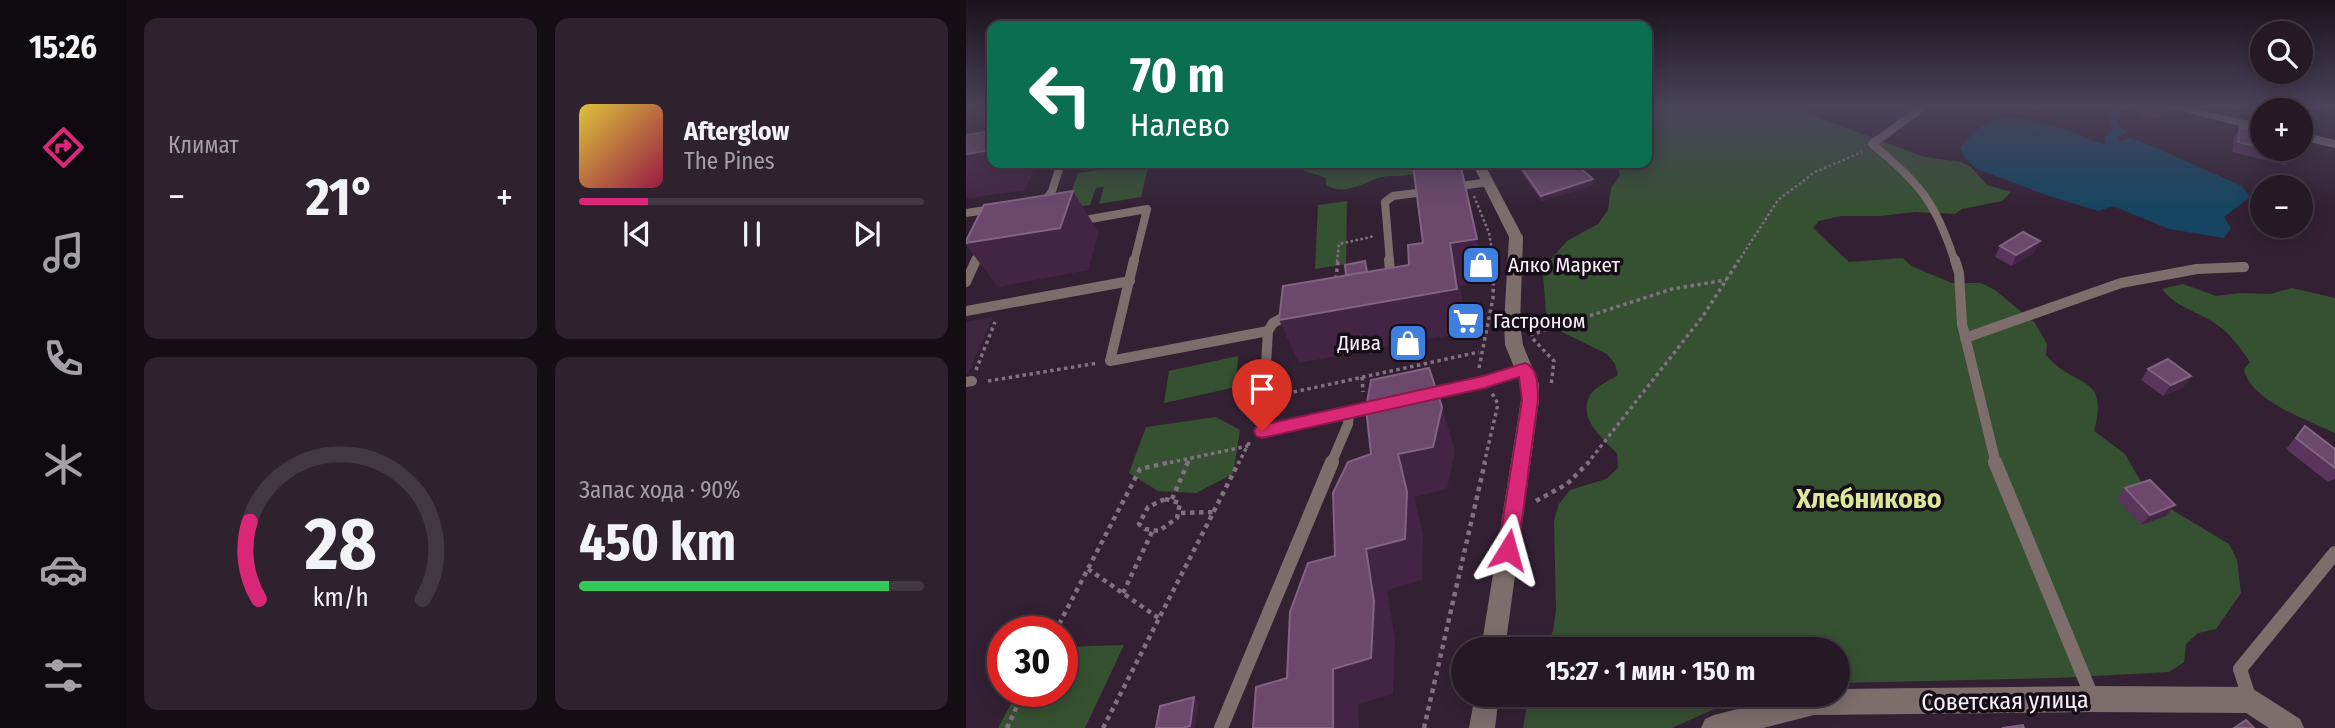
<!DOCTYPE html>
<html lang="ru">
<meta charset="utf-8">
<style>
body{margin:0;font-family:"Fira Sans Condensed",sans-serif;background:#2e222e;color:#f1f3f6;height:100vh;display:flex;flex-direction:column;font-size:26px;white-space:nowrap}
*{box-sizing:border-box;margin:0}
p{font-size:23px;color:#a4a0a7}
.icon{flex:none;width:38px;height:38px;fill:none;stroke:currentColor;stroke-width:2;stroke-linecap:round;stroke-linejoin:round}
.map{position:relative;flex:1;overflow:hidden}
.panel{display:flex;flex-direction:column;gap:18px;padding:18px;background:#150e15;width:840px}
.panel>*{flex:none}
.banner{position:absolute;left:21px;top:21px;width:665px;height:147px;border-radius:14px;box-shadow:0 4px 18px #0003,0 0 0 2px #423843;background:#0b6e4f;color:#fff;overflow:hidden}
.buttons{position:absolute;left:1284px;top:21px;display:grid;gap:14px}
.buttons a{display:grid;place-items:center;width:63px;height:63px;border-radius:50%;background:#261926;box-shadow:0 4px 18px #0003,0 0 0 2px #423843;font-size:35px}
.speed{position:absolute;left:21px;top:616px;display:flex;gap:14px;font-size:35px;font-weight:700;text-align:center}
.speed>*{display:grid;place-content:center;width:91px;height:91px;border-radius:50%;background:#261926;box-shadow:0 4px 18px #0003,0 0 0 2px #423843;line-height:1}
.speed .limit{border:10px solid #d22;background:#fff;color:#111}
.pin{position:absolute;display:grid;place-items:center;width:60px;height:60px;color:#fff;margin:-72px -30px;border-radius:50% 50% 50% 0;rotate:-45deg;box-shadow:0 0 7px #0007}
.pin .icon{rotate:45deg}
.me{position:absolute;width:77px;margin:-38px;rotate:8deg;stroke-linejoin:round;filter:drop-shadow(0 0 5px #0008)}
.turn{display:flex;align-items:center;gap:24px;height:147px;padding:0 28px;font-size:32px}
.turn .icon{width:91px;height:91px;stroke-width:2.5}
.turn b{display:block;font-size:49px;line-height:60px}
.big{font-size:52px;font-weight:700;line-height:1.1}
.panel .widget{flex:1;display:flex;flex-direction:column;justify-content:center;gap:10px;min-width:0;padding:0 24px;border-radius:14px;background:#2e222e}
.panel .dial{align-items:center;gap:0}
.dial svg{height:182px;overflow:visible;fill:none;stroke:#423843;stroke-width:7;stroke-linecap:round;text-anchor:middle}
.dial text{fill:#f1f3f6;stroke:none}
.song{display:flex;align-items:center;gap:21px}
.cover{width:84px;height:84px;border-radius:10px;background:linear-gradient(135deg,hsl(50 70% 55%),hsl(340 70% 35%))}
.played{height:7px;border-radius:4px;background:linear-gradient(90deg,#db2777 20%,#423843 20%)}
.keys{display:flex;justify-content:space-around;direction:ltr}
.heat{display:flex;justify-content:space-between;align-items:center;font-size:38px;direction:ltr}
.charge{height:10px;border-radius:5px;background:linear-gradient(90deg,#34c759 90%,#423843 0)}
.panel .tiles{flex:1;display:grid;gap:18px;grid-template-columns:repeat(2,1fr)}
.trip{position:absolute;left:485px;top:637px;width:399px;height:70px;border-radius:35px;background:#261926;box-shadow:0 4px 18px #0003,0 0 0 2px #423843;font-weight:700;line-height:70px;text-align:center}
main{display:flex;flex:1;min-height:0}
.menu{display:flex;flex-direction:column;width:126px;justify-content:space-around;align-items:center;background:#0f0a0f;color:#a4a0a7}
.menu .icon{width:49px;height:49px}
.menu .current{color:#db2777}
.menu b{font-size:32px;color:#f1f3f6}
.map>svg:first-child{display:block}
.built{fill:#3f283f}
.green{fill:#365132}
.water{fill:#154560}
.lines{fill:none;stroke-linecap:round;stroke-linejoin:round}
.path-far2{stroke:#807180;stroke-width:2.5;stroke-dasharray:2.5 2.5;stroke-linecap:butt}
.path-far1{stroke:#807180;stroke-width:3.5;stroke-dasharray:3.5 3.5;stroke-linecap:butt}
.path{stroke:#807180;stroke-width:4.5;stroke-dasharray:4.5 4.5;stroke-linecap:butt}
.service-far2{stroke:#7d6e6c;stroke-width:8}
.service-far1{stroke:#7d6e6c;stroke-width:10}
.service{stroke:#7d6e6c;stroke-width:14}
.minor{fill:#7d6e6c;fill-rule:evenodd}
.wall{fill:#5a345c}
.shaded-wall{fill:#432444}
.building{fill:#6c486d;stroke:#826384;stroke-width:2}
.route{fill:#db2777;stroke:#8e194d;stroke-width:2}
.labels{text-anchor:middle;stroke-width:7;stroke-linejoin:round;paint-order:stroke}
.poi-label{font-size:21px;fill:#fcf0fc;stroke:#160e16;text-anchor:start}
.near-street-label{font-size:24px;fill:#fcf0fc;stroke:#160e16}
.district-label{font-size:28px;font-weight:bold;fill:#dce79a;stroke:#160e16}
</style>
<main>
<nav class="menu">
<b>15:26</b>
<svg class="icon current" aria-label="directions" viewBox="0 0 24 24"><path d="M12 3l9 9-9 9-9-9zM9 14v-3h6M13 9l2 2-2 2"/></svg>
<svg class="icon" aria-label="music" viewBox="0 0 24 24"><path d="M9 18V5l10-2v13"/><circle cx="6" cy="18" r="3"/><circle cx="16" cy="16" r="3"/></svg>
<svg class="icon" aria-label="phone" viewBox="0 0 24 24"><path d="M5 4h4l2 5-3 2q2 4 5 5l2-3 5 2v4C11 20 4 13 5 4z"/></svg>
<svg class="icon" aria-label="climate" viewBox="0 0 24 24"><path d="M12 3v18M4 7l16 10M4 17L20 7"/></svg>
<svg class="icon" aria-label="car" viewBox="0 0 24 24"><path d="M5 17H2v-5l4-1 3-4h7l3 4 3 1v5h-3M9 17h6M6 11h13"/><circle cx="7" cy="17" r="2"/><circle cx="17" cy="17" r="2"/></svg>
<svg class="icon" aria-label="filters" viewBox="0 0 24 24"><path d="M4 7h16M4 17h16"/><circle cx="9" cy="7" r="2"/><circle cx="15" cy="17" r="2"/></svg>
</nav>
<section class="panel">
<div class="tiles">
<div class="widget"><p>Климат</p>
<div class="heat"><a>−</a><b class="big">21°</b><a>+</a></div>
</div>
<div class="widget">
<div class="song"><i class="cover"></i><div><b>Afterglow</b><p>The Pines</p></div></div>
<div class="played"></div>
<div class="keys"><svg class="icon" aria-label="previous" viewBox="0 0 24 24"><path d="M18 5L8 12l10 7zM5 5v14"/></svg><svg class="icon" aria-label="pause" viewBox="0 0 24 24"><path d="M8 5v14M16 5v14"/></svg><svg class="icon" aria-label="next" viewBox="0 0 24 24"><path d="M6 5l10 7-10 7zM19 5v14"/></svg></div>
</div>
<div class="widget dial"><svg viewBox="0 0 100 80">
<path d="M14 69A42 42 0 1 1 86 69"/>
<path d="M14 69A42 42 0 0 1 10 35" stroke="#db2777"/>
<text x="50" y="56" font-size="32" font-weight="700">28</text>
<text x="50" y="72" font-size="11">km/h</text>
</svg></div>
<div class="widget"><p>Запас хода · 90%</p><b class="big">450 km</b><div class="charge"></div></div>
</div>
</section>
<div class="map">
<svg width="1369" height="728" viewBox="0 0 1369 728">
<rect width="100%" height="100%" fill="#332133"/>
<path class="built" d="M27,317L2,374H0V322Z"/>
<path class="green" d="M681,107H824L959,157L995,162L1005,167L1021,185L1045,192L1036,201L996,209L989,214L949,212L914,216H875L853,221L847,228L883,262L937,258L945,266L986,283H1015L1029,290L1069,323L1081,344L1080,355C1109,390 1144,373 1128,431L1159,454L1183,496L1263,544L1271,560L1275,593L1250,629L1232,633L1220,644L1218,662L1203,672L1090,678L872,683V649H579L587,631L590,611L588,520L593,504L604,490L640,479L652,468L651,453C637,439 611,418 624,395C629,387 644,380 652,375L649,364L641,354L592,330L580,312L577,274L580,265L601,241L632,224L642,210L645,188L654,175L651,163H681Z
M183,163L175,197L133,204L138,187L130,188L124,205L99,209L112,173Z
M335,163H456C448,183 428,172 412,178C396,184 377,196 360,185V178L334,169Z
M381,201L380,264L349,269L352,205Z
M1217,284L1250,296L1275,293L1304,294L1326,288L1369,298V433C1342,420 1284,401 1278,369L1284,362C1274,347 1263,332 1247,322C1228,310 1210,307 1196,289Z
M272,356L270,387L198,403L203,371Z
M250,417L274,430L267,474L230,493L192,491L163,473L180,427Z
M158,645L119,728H32L52,691H96V647Z
M563,695H791L775,697L706,728H557Z"/>
<path class="water" d="M1148,107H1156L1151,123L1161,133L1152,137L1155,141L1162,138L1174,141L1276,186L1284,197L1258,217L1265,228L1258,238L1203,229L1147,206L1132,211L1077,194L1009,168L997,155L994,148C1001,140 1009,130 1018,125C1041,109 1084,125 1109,133C1120,137 1128,143 1140,144V136L1146,130L1144,121Z"/>
<g class="lines">
<path class="path-far2" d="M508,196L523,233L528,262
M371,262L373,244L409,236
M772,262L812,200L849,172L896,152"/>
<path class="path-far1" d="M370,279L372,260
M564,335L706,289L760,280
M567,339L588,361L585,386
M513,368L527,298L528,260
M10,370L29,322
M396,377L397,392
M22,381L132,363
M314,395L513,352
M197,464L282,446
M221,464L223,459
M272,464L284,441
M518,464L532,404L526,393
M621,464L737,316L773,260"/>
<path class="path" d="M199,499L214,503L211,518L193,531L179,529L173,524L182,507Z
M206,499L222,462
M570,501L601,484L623,462
M215,513L248,512
M122,569L194,619
M157,593L186,532
M89,632L174,469L205,462
M41,728L58,691
M137,728L273,462
M458,728L519,462"/>
<path class="service-far2" d="M957,107L906,144C954,183 970,203 989,262
M487,187L523,182
M75,206L86,191L95,163
M0,213L26,209
M113,221L181,209L168,262
M9,262L16,247
M424,262L419,202L427,196L465,191"/>
<path class="service-far1" d="M168,260L144,361L302,331
M423,260L425,281
M989,260L993,273L996,324L1030,464
M0,282L10,260
M0,311L164,281
M324,314L307,323L302,331L296,431L413,405
M999,338L1155,283L1231,269L1278,267
M0,382L6,381
M460,395L519,382L559,369
M365,464L382,424L383,412"/>
<path class="service" d="M1029,462L1127,699
M1284,700L1274,669L1369,553
M255,728L366,462"/>
<path class="minor" d="M1199,107H1220L1297,124V132Z
M1335,132L1369,140V148L1335,140Z
M506,163H518L557,237L554,324L557,345L573,384V400L539,649H515L555,400V384L539,345L538,324L543,237Z
M1127,686L1284,687L1334,719L1338,728H1303L1280,713L1127,712L848,715L797,728H735L739,719L748,715L827,695H872V689Z
M509,695H533L529,728H503Z"/>
</g>
<path class="wall" d="M1177,107H1198L1193,118L1174,114Z
M1290,107H1319V110H1297V123L1292,120Z
M1274,127L1296,132L1297,130V149H1327V155L1320,165L1266,152L1268,137Z
M549,163H588L594,169L627,185L576,201Z
M1034,246L1069,252L1046,266L1029,257Z
M1182,369L1225,376L1217,387L1197,396L1175,380Z
M1339,426L1369,449V479L1362,482L1320,449Z
M1159,488L1209,505L1200,516L1175,525L1151,499Z"/>
<path class="shaded-wall" d="M26,150V163H64L68,170L59,190L0,199V154Z
M627,179V185L576,201L575,196Z
M107,191L133,233L122,270L32,287L0,245V243Z
M511,239L519,282L494,286L502,332L333,363L313,320L491,289L484,243Z
M1074,241L1069,252L1046,266L1050,255Z
M1225,376L1217,387L1197,396L1205,385Z
M476,407L489,451L481,489L448,497L457,534L456,580L421,590L429,640L427,694L392,704L393,728H367V669L400,549L432,454Z
M1209,505L1200,516L1175,525L1184,515Z
M228,697L233,702L229,728H217Z"/>
<path class="building" d="M1297,107H1319V110H1298Z
M1274,127L1297,132V148L1272,142Z
M26,131V150L0,154V135Z
M1299,149H1327V155Z
M460,163H494L511,239L484,243L491,289L313,320L317,286L443,265L442,245L457,243L447,165Z
M552,163H588L594,169L611,165L627,179L575,196Z
M107,191L94,228L0,243V241L18,205Z
M1057,232L1074,241L1050,255L1034,246Z
M399,261L401,272L380,275L379,265Z
M1202,359L1225,376L1205,385L1182,369Z
M463,368L476,407L467,447L432,454L441,492L439,539L400,549L408,601L405,658L367,669V728H287L290,687L321,678L324,612L342,563L369,556L367,493L382,462L405,454L400,408L405,380Z
M1339,426L1369,449V468L1330,438Z
M1184,480L1209,505L1184,515L1159,488Z
M228,697L224,726L217,728H190L194,706Z
M1280,720L1288,728H1268Z
M1057,725L1058,728H1036Z"/>
<linearGradient id="sky" x2="0" y2="1"><stop stop-color="#1c121c"/><stop offset="0.51" stop-color="#4a435b"/><stop offset="1" stop-color="#4a435b" stop-opacity="0"/></linearGradient>
<rect width="1369" height="209" fill="url(#sky)"/>
<path class="route" d="M559,363C572,367 572,387 572,400L552,550L549,556L542,558L535,556L532,550L556,400L553,377L519,388L296,438L290,436L288,431L290,427L296,425L517,376Z"/>
<defs>
<g id="shop-square" transform="scale(2.0125)"><rect x="-9" y="-9" width="18" height="18" rx="4" fill="#3f7fe0" stroke="#160e16"/><path d="M-5-2.5h2.3a2.7 3.5 0 0 1 5.4 0H5L5.5 6h-11ZM-1.5-2.5h3a1.5 2.3 0 0 0-3 0Z" fill="#fff"/></g>
<g id="supermarket-square" transform="scale(2.0125)"><rect x="-9" y="-9" width="18" height="18" rx="4" fill="#3f7fe0" stroke="#160e16"/><path d="M-6-5.5h2.5l.6 2H6L4.5 2H-2.5L-4.4-4H-6ZM-1.5 3.2a1.3 1.3 0 1 0 .1 0ZM3 3.2a1.3 1.3 0 1 0 .1 0Z" fill="#fff"/></g>
</defs>
<g fill-rule="evenodd">
<use href="#shop-square" x="515" y="265"/>
<use href="#supermarket-square" x="500" y="321"/>
<use href="#shop-square" x="442" y="343"/>
</g>
<g class="labels">
<g class="poi-label">
<text x="542" y="272">Алко Маркет</text>
<text x="527" y="328">Гастроном</text>
<text x="415" y="350" text-anchor="end">Дива</text>
</g>
<g class="near-street-label">
<text transform="translate(1039 701) rotate(-1)" y="8">Советская улица</text>
</g>
<g class="district-label">
<text x="903" y="508">Хлебниково</text>
</g>
</g>
</svg>
<div class="buttons">
<a><svg class="icon" aria-label="search" viewBox="0 0 24 24"><circle cx="10" cy="10" r="6"/><path d="M15 15l6 6"/></svg></a>
<a>+</a>
<a>−</a>
</div>
<div class="speed"><div class="limit">30</div></div>
<div class="pin" style="left:296px;top:431px;background:#d93025"><svg class="icon" aria-label="arrive" viewBox="0 0 24 24"><path d="M6 21V4h12l-3 4 3 4H6"/></svg></div>
<svg class="me" style="left:542px;top:550px" viewBox="-20 -20 40 40"><path d="M0-17L14 15 0 8-14 15z" fill="#db2777" stroke="#fff" stroke-width="4"/></svg>
<div class="trip">15:27 · 1 мин · 150 m</div>
<div class="banner">
<div class="turn"><svg class="icon" aria-label="left" viewBox="0 0 24 24"><path d="M17 20v-9H6M10 6l-5 5 5 5"/></svg><div><b>70 m</b>Налево</div></div>
</div>
</div>
</main>
